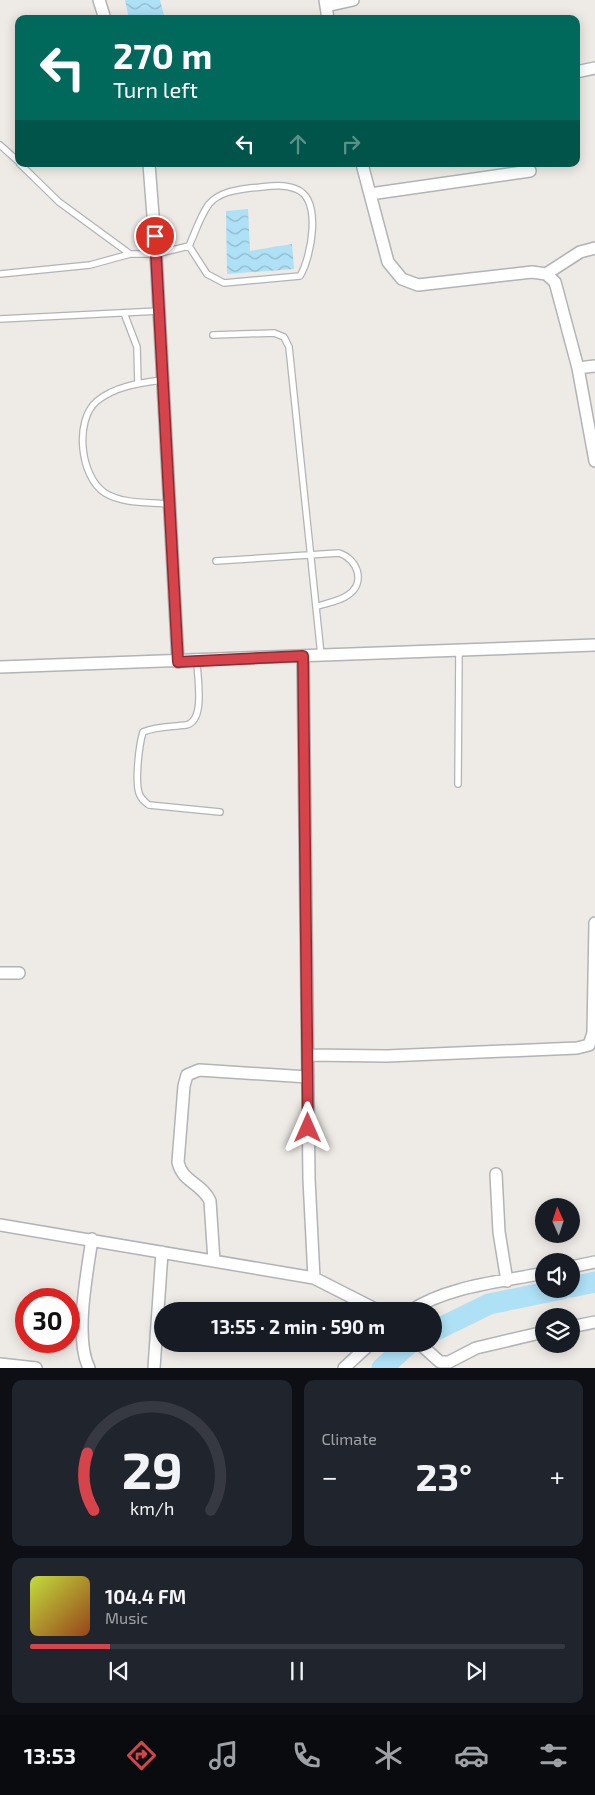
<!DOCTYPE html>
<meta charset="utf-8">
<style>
body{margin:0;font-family:"Exo 2",sans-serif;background:#20242c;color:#f1f3f6;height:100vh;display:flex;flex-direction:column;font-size:19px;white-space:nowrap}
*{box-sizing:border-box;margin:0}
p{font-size:16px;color:#9ea1a6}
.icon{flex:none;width:28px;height:28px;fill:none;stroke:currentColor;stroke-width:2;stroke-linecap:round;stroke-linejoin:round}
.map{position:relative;height:1368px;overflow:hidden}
.side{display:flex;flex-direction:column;gap:12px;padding:12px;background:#0d0f14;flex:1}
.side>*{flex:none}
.banner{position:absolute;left:15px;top:15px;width:565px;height:152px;border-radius:10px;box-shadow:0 2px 12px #0003;background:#00695c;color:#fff;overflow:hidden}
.needle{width:32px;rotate:357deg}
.fabs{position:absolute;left:535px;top:1198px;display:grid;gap:10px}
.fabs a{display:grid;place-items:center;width:45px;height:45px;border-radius:50%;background:#171b24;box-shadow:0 2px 12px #0003;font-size:25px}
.speed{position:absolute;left:15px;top:1288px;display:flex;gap:10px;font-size:25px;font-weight:700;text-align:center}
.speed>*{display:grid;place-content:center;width:65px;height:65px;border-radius:50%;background:#171b24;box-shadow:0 2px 12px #0003;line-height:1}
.speed .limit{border:8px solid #d22;background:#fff;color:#111}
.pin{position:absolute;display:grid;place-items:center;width:42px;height:42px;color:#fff;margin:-21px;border:2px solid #fff;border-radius:50%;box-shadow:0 1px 5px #0007}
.me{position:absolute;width:55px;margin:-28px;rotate:0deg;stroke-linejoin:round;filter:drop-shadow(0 0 4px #0008)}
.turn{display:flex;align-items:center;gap:18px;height:105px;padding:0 15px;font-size:22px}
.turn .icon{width:65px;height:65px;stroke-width:2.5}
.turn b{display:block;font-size:35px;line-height:42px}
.lanes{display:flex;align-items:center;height:48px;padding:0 15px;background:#0003;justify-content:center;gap:25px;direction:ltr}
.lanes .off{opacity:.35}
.big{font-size:38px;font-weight:700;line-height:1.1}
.side .card{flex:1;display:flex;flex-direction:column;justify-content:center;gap:8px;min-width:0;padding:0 18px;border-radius:10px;background:#20242c}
.side .dial{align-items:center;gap:0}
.dial svg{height:130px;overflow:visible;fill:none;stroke:#363941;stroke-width:7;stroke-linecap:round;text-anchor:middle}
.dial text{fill:#f1f3f6;stroke:none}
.song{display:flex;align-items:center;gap:15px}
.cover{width:60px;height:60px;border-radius:8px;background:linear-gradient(135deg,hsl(70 70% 55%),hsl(20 70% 35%))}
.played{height:5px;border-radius:2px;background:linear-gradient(90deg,#d7434b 15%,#363941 15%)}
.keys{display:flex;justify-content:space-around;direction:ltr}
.heat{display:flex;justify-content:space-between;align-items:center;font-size:28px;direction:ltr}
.side .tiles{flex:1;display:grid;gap:12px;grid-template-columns:1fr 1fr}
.card:last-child{grid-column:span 2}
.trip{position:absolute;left:154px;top:1302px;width:288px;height:50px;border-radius:25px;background:#171b24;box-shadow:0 2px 12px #0003;font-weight:700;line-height:50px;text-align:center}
.dock{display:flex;height:80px;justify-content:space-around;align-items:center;background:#090b0e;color:#9ea1a6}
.dock .icon{width:35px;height:35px}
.dock .on{color:#d7434b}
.dock b{font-size:22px;color:#f1f3f6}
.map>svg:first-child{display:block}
.water{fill:url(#water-waves)}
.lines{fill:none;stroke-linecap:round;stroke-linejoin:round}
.river{stroke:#aee0f6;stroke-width:21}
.service-casing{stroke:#b1b3b6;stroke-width:8}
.minor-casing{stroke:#b1b3b6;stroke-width:14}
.service{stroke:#fff;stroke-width:5.5}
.minor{stroke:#fff;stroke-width:11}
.route-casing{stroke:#8c2c31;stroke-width:12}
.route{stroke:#d7434b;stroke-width:9}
</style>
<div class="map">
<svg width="595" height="1368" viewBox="0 0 595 1368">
<defs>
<pattern id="water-waves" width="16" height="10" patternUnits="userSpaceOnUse" patternTransform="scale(1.25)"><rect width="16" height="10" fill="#aee0f6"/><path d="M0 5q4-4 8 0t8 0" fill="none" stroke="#91b9cb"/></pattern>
</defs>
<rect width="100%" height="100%" fill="#eeebe6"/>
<path class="water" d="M125,0H160L165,19H129Z
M248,209L250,251L292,244L294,269L227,274L226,211Z"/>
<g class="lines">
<path class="river" d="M571,1287L595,1282
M432,1332L489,1304L562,1289
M382,1368L409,1344"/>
<g class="service-casing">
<path id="service" d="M0,145L19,162
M20,164L59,202L130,254
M0,274L90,265L130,254H156L189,246C195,233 200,216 209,204C219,192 236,190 250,188C266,187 281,183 296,189C323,199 311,258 300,276L224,283L207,274L189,246
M124,313L137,347L138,384
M0,319L159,311
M213,335L274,333L284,337L289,347L321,655
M162,380C140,383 115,386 97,401C74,420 80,477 105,493C123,504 148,502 168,504
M216,561L339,553C358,559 366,583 348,595C340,601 327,603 318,606
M197,661C197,677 206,721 186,725C171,727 157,726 143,732C139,745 135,780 139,793C141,799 144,801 149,805L220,812
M458,784L459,650"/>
</g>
<g class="minor-casing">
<path id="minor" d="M99,0L105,19
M325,0L328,19
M326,6L353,0
M576,72L595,68
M149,164L156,254L178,662
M362,164L388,262L402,279L418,285L532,272L546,274L555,282L578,368L595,461
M370,194L530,171
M546,274L580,252L595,248
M578,368L595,366
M303,656L309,1179L314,1278
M0,667L595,645
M0,973H19
M308,1055L387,1056L577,1048L589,1045L593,1033L595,923
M496,1174L499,1232L507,1281
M0,1225L314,1278L379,1311
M214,1261L210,1201C202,1183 182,1182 178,1162L184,1086L187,1075L199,1070L308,1077
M571,1267L595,1262
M410,1311C448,1286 500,1282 544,1273
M571,1327L595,1322
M420,1344L440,1362H449L476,1348L544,1332
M0,1364L36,1368
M89,1368C74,1338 87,1273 92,1239
M154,1368L162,1252
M344,1368L370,1344"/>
</g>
<use href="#service" class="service"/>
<use href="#minor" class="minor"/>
</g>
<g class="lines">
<g class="route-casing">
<path id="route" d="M155,236L178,662L303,656L308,1128"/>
</g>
<use href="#route" class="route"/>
</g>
</svg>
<div class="fabs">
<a><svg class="needle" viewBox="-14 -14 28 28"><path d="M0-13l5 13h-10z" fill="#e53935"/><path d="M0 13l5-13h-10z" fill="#9ea1a6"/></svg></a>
<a><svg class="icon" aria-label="sound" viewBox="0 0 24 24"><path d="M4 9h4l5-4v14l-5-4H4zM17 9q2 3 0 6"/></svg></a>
<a><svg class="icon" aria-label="layers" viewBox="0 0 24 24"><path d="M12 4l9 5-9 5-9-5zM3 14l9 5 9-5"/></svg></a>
</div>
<div class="speed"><div class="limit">30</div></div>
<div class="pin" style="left:155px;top:236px;background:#d93025"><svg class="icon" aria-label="arrive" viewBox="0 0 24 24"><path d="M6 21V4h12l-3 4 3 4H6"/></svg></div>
<svg class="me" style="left:308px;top:1128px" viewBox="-20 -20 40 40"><path d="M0-17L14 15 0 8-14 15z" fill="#d7434b" stroke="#fff" stroke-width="4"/></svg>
<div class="trip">13:55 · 2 min · 590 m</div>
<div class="banner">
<div class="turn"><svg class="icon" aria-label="left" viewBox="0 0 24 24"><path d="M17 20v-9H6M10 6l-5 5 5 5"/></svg><div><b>270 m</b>Turn left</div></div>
<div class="lanes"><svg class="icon" aria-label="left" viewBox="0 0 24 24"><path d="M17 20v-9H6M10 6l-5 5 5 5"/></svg><svg class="icon off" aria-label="ahead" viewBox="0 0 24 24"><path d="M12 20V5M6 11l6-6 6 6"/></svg><svg class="icon off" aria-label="right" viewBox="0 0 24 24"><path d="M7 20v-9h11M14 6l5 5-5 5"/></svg></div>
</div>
</div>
<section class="side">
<div class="tiles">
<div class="card dial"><svg viewBox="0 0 100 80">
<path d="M14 69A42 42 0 1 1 86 69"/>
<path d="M14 69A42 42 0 0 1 10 34" stroke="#d7434b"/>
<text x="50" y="56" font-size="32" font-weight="700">29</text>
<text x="50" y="72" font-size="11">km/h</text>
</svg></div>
<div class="card"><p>Climate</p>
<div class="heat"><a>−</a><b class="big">23°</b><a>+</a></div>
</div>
<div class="card">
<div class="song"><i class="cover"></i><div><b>104.4 FM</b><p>Music</p></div></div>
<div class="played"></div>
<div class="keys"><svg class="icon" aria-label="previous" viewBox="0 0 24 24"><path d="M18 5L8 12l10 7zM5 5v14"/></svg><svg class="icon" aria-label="pause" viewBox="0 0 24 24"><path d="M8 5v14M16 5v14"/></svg><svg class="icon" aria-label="next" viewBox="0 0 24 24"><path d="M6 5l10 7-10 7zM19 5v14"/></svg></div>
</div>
</div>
</section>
<nav class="dock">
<b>13:53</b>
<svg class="icon on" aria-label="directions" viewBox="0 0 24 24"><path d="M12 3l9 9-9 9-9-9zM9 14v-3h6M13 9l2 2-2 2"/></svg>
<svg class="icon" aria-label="music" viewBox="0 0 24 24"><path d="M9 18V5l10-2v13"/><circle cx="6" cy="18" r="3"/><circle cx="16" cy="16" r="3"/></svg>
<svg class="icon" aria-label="phone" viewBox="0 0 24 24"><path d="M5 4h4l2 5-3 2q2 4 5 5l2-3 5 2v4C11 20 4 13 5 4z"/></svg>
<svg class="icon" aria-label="climate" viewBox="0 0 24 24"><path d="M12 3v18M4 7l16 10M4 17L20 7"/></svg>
<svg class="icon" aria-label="car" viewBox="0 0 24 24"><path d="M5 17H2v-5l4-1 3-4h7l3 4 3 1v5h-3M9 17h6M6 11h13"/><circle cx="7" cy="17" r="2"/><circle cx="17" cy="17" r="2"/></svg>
<svg class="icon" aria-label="filters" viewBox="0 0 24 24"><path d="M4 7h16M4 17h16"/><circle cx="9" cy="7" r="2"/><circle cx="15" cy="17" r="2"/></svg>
</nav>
